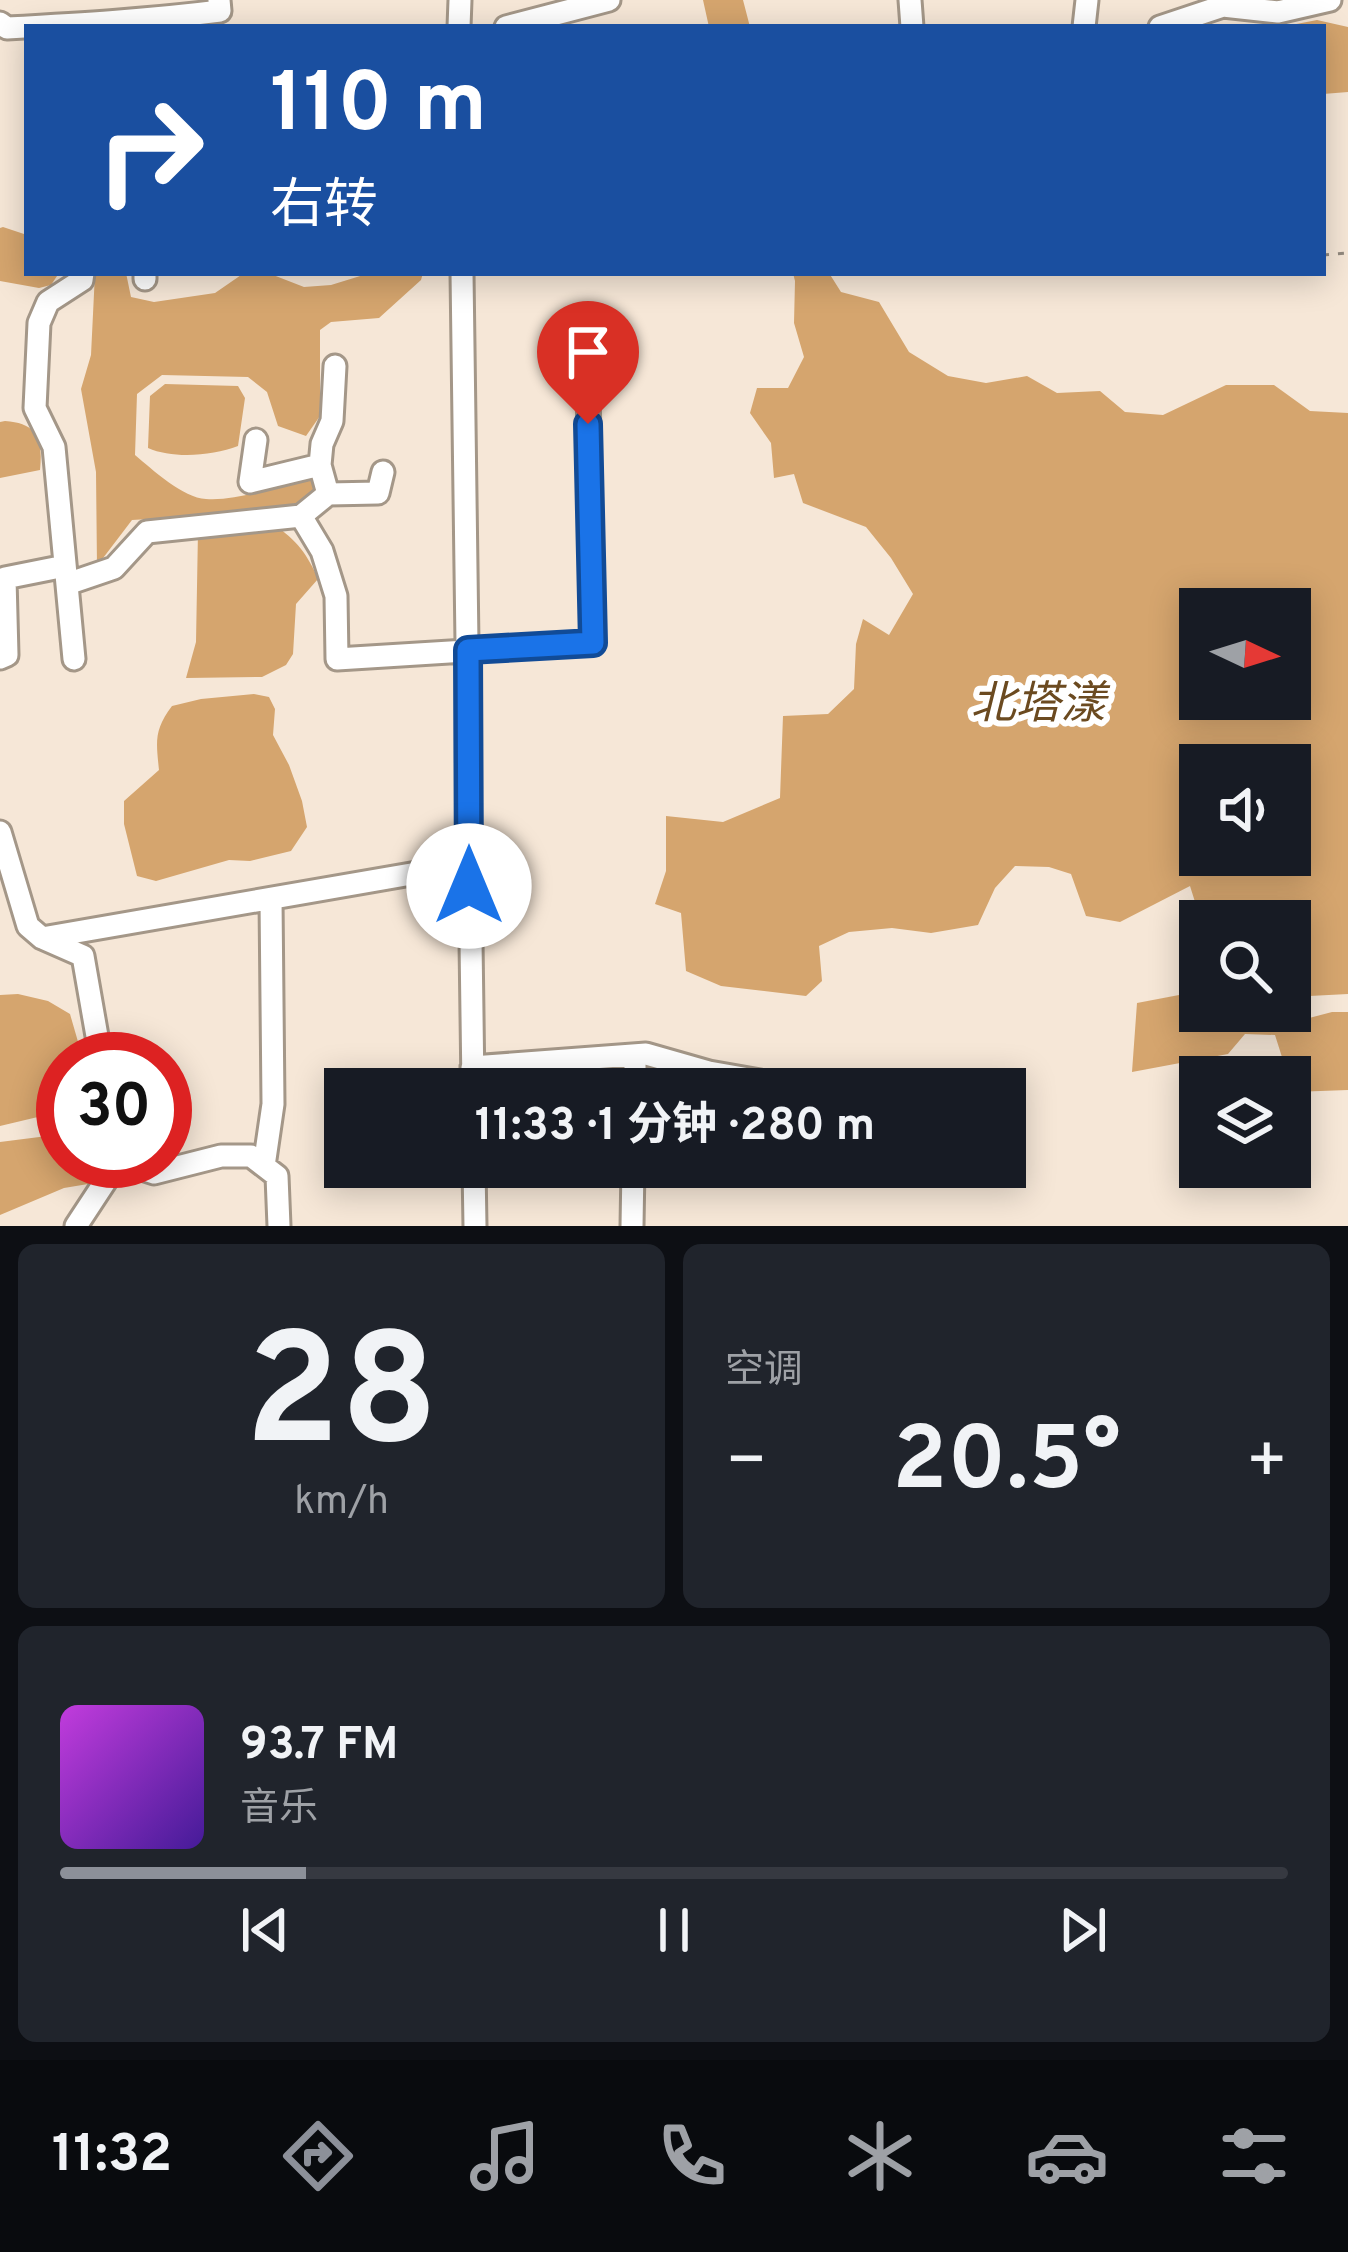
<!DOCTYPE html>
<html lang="zh">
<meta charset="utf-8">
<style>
body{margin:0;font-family:Overpass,"Noto Sans SC",sans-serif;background:#20242c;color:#f1f3f6;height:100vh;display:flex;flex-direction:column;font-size:45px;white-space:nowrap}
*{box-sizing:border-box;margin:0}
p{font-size:39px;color:#9ea1a6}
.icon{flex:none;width:66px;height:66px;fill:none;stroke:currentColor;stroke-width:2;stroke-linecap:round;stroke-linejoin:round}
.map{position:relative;height:1226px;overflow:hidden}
.details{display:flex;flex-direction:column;gap:18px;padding:18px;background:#0d0f14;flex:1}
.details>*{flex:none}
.hud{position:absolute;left:24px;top:24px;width:1302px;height:252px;border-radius:0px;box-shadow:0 6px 30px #0003;background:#1a4fa0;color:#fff;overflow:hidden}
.needle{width:78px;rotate:94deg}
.buttons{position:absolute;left:1179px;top:588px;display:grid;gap:24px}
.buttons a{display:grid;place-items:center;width:132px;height:132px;border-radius:0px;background:#171b24;box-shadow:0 6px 30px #0003;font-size:60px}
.speed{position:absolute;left:36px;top:1032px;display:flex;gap:24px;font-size:60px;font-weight:700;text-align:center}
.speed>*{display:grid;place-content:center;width:156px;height:156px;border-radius:50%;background:#171b24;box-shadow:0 6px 30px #0003;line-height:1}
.speed .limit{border:18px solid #d22;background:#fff;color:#111}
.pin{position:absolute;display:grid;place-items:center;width:102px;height:102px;color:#fff;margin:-123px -51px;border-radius:50% 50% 50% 0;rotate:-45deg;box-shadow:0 0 12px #0007}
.pin .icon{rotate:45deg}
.me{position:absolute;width:132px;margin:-66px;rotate:0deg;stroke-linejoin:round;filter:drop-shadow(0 0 9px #0008)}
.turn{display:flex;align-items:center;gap:42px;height:252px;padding:0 48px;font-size:54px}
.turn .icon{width:156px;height:156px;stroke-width:2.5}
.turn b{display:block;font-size:84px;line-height:102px}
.big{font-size:90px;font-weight:700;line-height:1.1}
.details .card{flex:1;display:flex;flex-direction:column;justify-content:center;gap:18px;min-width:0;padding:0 42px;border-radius:18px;background:#20242c}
.details .dial{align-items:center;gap:0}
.dial b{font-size:156px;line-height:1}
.song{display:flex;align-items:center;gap:36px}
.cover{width:144px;height:144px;border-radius:18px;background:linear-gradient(135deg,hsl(290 70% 55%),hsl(260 70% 35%))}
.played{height:12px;border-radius:6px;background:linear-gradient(90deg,#8c9099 20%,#363941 20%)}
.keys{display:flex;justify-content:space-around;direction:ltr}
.heat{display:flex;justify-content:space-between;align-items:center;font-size:66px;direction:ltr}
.details .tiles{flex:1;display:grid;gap:18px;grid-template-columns:1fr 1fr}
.card:last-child{grid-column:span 2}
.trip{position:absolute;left:324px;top:1068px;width:702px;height:120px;border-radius:0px;background:#171b24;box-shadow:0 6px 30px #0003;font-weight:700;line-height:120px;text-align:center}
.menu{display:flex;height:192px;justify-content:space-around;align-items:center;background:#090b0e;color:#9ea1a6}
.menu .icon{width:84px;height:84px}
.menu .on{color:#8c9099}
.menu b{font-size:54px;color:#f1f3f6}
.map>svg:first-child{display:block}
.water{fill:#d5a56e;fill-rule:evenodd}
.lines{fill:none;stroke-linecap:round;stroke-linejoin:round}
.minor-casing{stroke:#a49788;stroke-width:27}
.path{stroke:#92897e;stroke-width:3;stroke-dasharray:6 9;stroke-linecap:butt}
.minor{stroke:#fff;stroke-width:21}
.route-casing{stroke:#114b97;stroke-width:30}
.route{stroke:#1a73e8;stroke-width:21}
.labels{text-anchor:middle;stroke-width:12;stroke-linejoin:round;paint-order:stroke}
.water-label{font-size:45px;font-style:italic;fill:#6b4a20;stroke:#fff}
</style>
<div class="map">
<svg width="1348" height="1226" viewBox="0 0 1348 1226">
<rect width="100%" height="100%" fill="#f6e7d7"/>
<path class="water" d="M703,0H743L750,27H709Z
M1317,20L1348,27V92L1323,94V27H1281Z
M3,227L27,235V273H59L51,285L39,288L0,281V228Z
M95,273H126L131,297L154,302L215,293L244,273H268L304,287L331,285L370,273H423L421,280L379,318L331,322L320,330V416L306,436L278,426L267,392L248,377L162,375L137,394L135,455C153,470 183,498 206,499C240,501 276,486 308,476L315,487L306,501L252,513L132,520L97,566L96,472L81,389L91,355Z
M793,273H829L841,292L879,302L909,352L948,376L986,383L1027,376L1057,393L1100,391L1125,412L1163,415L1226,385H1274L1310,411L1348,413V994L1290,997V921H1201L1190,886L1120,922L1086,916L1071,874L1049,867L1015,866L995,888L978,925L931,933L892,928L849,932L819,946L822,981L806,996L721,986L686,971L681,913L655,904L666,871V816L723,822L780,798L783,716L828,714L854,689L856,644L863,619L889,635L913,594L891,558L866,527L803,503L794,474L774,478L771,443L750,413L757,388H788L804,357L794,323L795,281ZM1200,609H1290V699H1200ZM1200,765H1290V855H1200Z
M165,384L238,386L245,398L238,446C212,456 173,459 148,448L150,396Z
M5,421C38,423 43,440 40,470L0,478V422Z
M274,525C296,539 308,555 318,579L296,604L293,654L286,665L262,677L186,678L196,642L198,531Z
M254,694L269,697L275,709L273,735L289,765L302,801L307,827L291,851L250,861L229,860L156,881L137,876L124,824V801L159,770C156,741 154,730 172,706L201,699Z
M1200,991V1011H1253V1017L1294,1022L1332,1012H1348V1090L1293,1092L1275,1035L1245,1034L1228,1054L1132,1072L1137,1003Z
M18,994L48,1001L70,1014L83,1059H63V1111L0,1126V995Z
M63,1134V1161H99L101,1168L88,1184L64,1188L0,1215V1142Z"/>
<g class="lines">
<g class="minor-casing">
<path id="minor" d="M910,0L912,27
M0,23L7,28C78,24 149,20 220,11L219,0
M459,27L460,0
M506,27L609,0
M1084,27L1087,0
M1160,27L1223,6L1278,12L1330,0
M462,273L473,1089
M145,279V273
M256,440L250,482L320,465
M328,494L320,465L322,444L332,421L335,366
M301,516L322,551L336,596L337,659L593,643L587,337
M67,584L114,568L147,532L301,516L328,494L378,493L383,472
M0,658L7,655L5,578L65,566
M74,659L54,447L35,408L39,323L48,302L82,280L83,273
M0,832L28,926L42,938L83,956L101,1059
M42,938L469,864
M472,1067L646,1054L709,1072L771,1083
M635,1089V1055
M117,1161L154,1173L221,1156H251L277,1176L279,1226
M264,1166L273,1104L271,899
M474,1167L475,1226
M76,1226L118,1162
M632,1226L633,1167"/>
</g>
<path class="path" d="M1323,255L1348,253"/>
<use href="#minor" class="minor"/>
</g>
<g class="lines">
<g class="route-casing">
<path id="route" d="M469,886L468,650L593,643L588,424"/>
</g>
<use href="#route" class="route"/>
</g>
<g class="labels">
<g class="water-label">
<text x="1038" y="718">北塔漾</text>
</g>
</g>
</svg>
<div class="buttons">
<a><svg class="needle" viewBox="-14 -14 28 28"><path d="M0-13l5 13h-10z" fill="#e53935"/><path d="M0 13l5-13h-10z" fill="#9ea1a6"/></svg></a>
<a><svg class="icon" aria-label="sound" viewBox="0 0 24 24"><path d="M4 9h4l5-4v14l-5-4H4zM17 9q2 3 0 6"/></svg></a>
<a><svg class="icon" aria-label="search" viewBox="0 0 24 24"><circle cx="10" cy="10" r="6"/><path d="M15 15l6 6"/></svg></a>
<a><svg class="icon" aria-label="layers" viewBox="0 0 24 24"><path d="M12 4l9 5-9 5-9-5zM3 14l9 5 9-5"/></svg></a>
</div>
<div class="speed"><div class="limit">30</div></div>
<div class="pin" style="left:588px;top:424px;background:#d93025"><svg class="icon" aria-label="arrive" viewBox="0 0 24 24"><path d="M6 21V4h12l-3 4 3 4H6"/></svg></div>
<svg class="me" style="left:469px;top:886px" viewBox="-20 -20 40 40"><circle r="19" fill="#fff"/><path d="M0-13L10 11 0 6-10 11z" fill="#1a73e8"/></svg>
<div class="trip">11:33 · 1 分钟 · 280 m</div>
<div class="hud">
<div class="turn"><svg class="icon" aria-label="right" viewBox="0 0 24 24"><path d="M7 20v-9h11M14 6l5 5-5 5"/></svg><div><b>110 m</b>右转</div></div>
</div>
</div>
<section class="details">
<div class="tiles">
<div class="card dial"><b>28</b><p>km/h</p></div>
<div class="card"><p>空调</p>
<div class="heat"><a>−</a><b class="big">20.5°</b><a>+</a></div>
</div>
<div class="card">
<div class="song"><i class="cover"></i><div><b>93.7 FM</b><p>音乐</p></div></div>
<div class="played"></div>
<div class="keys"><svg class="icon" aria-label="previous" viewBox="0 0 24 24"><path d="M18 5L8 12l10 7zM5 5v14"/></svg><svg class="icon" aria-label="pause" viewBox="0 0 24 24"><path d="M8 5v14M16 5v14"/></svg><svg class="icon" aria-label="next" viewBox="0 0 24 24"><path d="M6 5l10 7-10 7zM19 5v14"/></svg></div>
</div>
</div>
</section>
<nav class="menu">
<b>11:32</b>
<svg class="icon on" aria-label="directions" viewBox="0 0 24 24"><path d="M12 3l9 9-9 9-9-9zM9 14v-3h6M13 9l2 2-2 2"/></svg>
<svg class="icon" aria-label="music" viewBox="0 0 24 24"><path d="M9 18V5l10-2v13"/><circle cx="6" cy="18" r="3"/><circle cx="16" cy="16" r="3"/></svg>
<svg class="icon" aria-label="phone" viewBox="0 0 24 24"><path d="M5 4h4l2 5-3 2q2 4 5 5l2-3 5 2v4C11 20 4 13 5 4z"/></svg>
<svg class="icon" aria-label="climate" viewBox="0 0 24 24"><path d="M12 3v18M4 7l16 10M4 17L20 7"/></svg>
<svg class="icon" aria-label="car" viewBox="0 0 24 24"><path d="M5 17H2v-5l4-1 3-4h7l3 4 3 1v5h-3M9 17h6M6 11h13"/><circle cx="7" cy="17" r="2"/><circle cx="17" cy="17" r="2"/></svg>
<svg class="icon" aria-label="filters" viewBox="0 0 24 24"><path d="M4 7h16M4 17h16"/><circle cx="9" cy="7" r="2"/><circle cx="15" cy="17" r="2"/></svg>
</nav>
